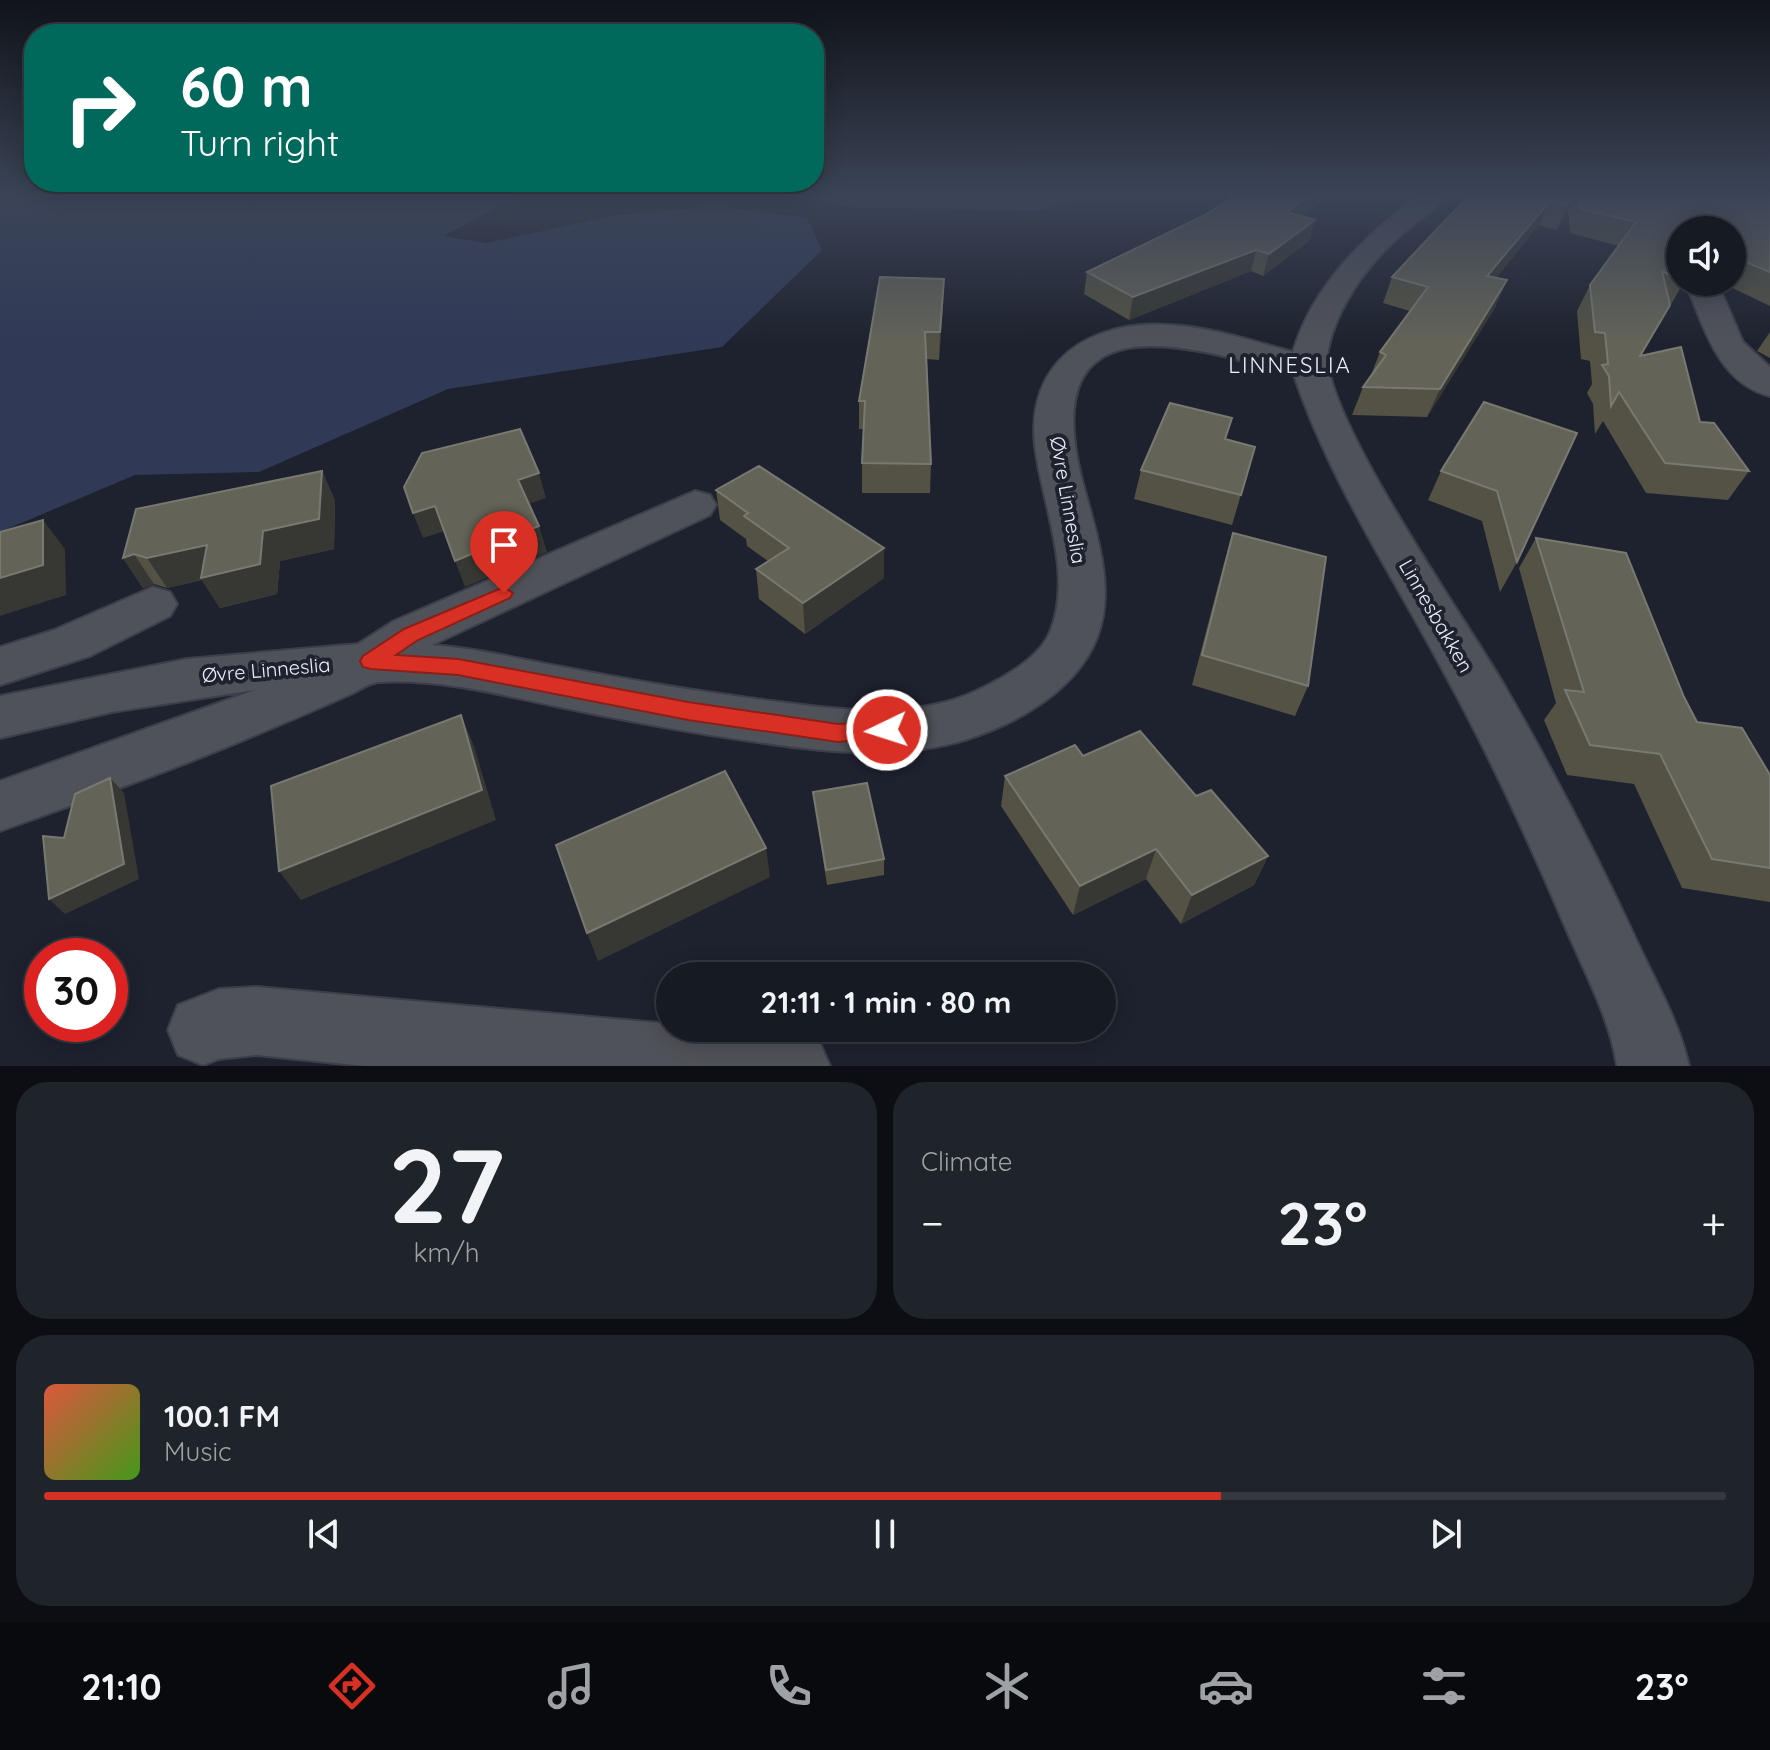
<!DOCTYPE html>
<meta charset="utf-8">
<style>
body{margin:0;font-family:Quicksand,sans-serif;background:#1f232a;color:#f1f3f6;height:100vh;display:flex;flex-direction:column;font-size:30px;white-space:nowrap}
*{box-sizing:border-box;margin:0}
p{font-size:26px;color:#9ea1a5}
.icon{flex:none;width:44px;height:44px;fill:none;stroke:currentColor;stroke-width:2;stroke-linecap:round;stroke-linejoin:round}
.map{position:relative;height:1066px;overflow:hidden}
.sheet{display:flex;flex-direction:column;gap:16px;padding:16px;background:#0c0e13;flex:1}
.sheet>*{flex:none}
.banner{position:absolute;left:24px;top:24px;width:800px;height:168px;border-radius:32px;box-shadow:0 4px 20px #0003,0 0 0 2px #353840;background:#00695c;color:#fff;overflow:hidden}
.tools{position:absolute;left:1666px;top:216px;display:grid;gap:16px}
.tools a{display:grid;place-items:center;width:80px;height:80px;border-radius:50%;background:#161a22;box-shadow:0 4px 20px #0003,0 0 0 2px #353840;font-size:40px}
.speed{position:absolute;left:24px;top:938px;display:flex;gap:16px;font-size:40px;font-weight:700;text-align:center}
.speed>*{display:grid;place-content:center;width:104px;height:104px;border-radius:50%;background:#161a22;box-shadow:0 4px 20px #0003,0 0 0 2px #353840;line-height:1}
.speed .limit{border:12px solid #d22;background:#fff;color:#111}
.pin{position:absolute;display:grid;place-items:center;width:68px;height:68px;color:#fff;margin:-82px -34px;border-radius:50% 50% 50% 0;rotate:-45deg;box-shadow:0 0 8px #0007}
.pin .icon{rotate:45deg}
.me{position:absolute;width:88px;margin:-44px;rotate:266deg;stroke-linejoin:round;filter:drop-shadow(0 0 6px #0008)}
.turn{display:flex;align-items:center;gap:28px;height:168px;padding:0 24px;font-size:36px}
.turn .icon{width:104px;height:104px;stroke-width:2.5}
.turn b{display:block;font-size:56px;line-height:68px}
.big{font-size:60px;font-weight:800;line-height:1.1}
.sheet .tile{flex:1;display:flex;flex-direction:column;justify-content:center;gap:12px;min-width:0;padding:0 28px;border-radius:32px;background:#1f232a}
.sheet .dial{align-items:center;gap:0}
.dial b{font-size:104px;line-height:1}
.song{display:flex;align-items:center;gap:24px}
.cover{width:96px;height:96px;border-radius:12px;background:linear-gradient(135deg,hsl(10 70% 55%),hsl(100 70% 35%))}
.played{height:8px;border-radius:4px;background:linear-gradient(90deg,#d93025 70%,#353840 70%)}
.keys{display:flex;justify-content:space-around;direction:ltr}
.heat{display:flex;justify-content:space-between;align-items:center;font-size:44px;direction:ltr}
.sheet .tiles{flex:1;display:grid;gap:16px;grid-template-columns:1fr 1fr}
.tile:last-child{grid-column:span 2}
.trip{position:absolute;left:656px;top:962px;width:460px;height:80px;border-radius:40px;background:#161a22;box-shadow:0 4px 20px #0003,0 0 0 2px #353840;font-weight:800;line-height:80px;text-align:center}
.tab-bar{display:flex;height:128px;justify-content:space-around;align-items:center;background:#090a0e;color:#9ea1a5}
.tab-bar .icon{width:56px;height:56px}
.tab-bar .on{color:#d93025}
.tab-bar b{font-size:36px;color:#f1f3f6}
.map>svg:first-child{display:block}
.green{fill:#303a57}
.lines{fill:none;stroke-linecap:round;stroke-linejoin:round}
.minor-casing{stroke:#3b3f4a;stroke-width:4}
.minor{fill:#505259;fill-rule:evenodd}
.wall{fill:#535244}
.shaded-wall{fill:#373833}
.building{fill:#636358;stroke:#787971;stroke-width:2}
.route{fill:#d93025;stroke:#8d1f18;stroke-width:2}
.labels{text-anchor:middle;stroke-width:8;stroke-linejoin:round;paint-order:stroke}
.street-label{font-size:20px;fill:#eceff7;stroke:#1e222e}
.neighbourhood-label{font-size:22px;letter-spacing:2px;fill:#eceff7;stroke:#1e222e}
</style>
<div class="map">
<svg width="1770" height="1066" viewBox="0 0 1770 1066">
<rect width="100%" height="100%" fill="#1e222e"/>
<path class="green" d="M0,194H531L496,208L443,236L487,243L617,215L717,206L807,218L822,250L722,347L448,389L259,472L135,475L0,532Z
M797,194H1094L1039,211L851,207Z"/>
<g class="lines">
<g class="minor-casing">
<path id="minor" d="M1418,194H1447C1436,210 1417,221 1402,234C1369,263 1337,305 1328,350C1317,408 1469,624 1504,685C1553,770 1599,859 1640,948C1658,986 1680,1025 1689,1066H1617C1610,1018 1583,969 1564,924C1527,837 1487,750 1441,667C1389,570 1329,479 1294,375C1188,345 1038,298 1081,476C1092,520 1111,570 1103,616C1092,681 1026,720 968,739C894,762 819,751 744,740C681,731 617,719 555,706C498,694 440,679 381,682C370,682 361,689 351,694C320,708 289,721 258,734C174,770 86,800 0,831V781L255,690L112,712L0,738V696L187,659L358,644L394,621L695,491L710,495L716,505L710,515L432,645C474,648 515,658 557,666C629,680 700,692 772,701C838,710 913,720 976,691C1001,679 1039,659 1050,632C1074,574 1042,505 1035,446C1026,361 1089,320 1169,325C1211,327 1252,341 1293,352C1313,284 1364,238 1418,194Z
M1685,282H1717L1743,342L1770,367V396C1717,383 1704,325 1685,282Z
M153,587L170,592L177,604L170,616L90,656L0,685V647L54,630Z
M257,987L670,1024V1028L794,1030L819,1041L830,1066H365L257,1055L219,1059L203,1065L178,1055L168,1030L178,1005L219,989Z"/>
</g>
<use href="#minor" class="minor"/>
</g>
<path class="wall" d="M1237,194H1332L1303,216L1315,220L1309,241L1263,276L1251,271L1129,320L1084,294L1087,272L1207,214Z
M1470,194H1770V306L1720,282H1732V230H1680V282H1684L1641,356L1700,422L1749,471L1728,500L1646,493L1603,421L1595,434L1593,404L1587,393L1592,384L1590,361L1581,359L1577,311L1590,285L1619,246L1570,233L1568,212L1556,230L1539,225L1496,278V306L1427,417L1352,415L1363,387L1371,375L1380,352L1410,311L1383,303L1392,277Z
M943,305L939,360L927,359L931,464L930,493H862V463L863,429H859V401Z
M1770,332V358L1757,351Z
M1484,402L1517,562L1500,592L1482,521L1428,500L1441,471Z
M1226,440L1255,447L1232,525L1134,499L1141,470Z
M322,471L335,501L334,549L280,561L277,594L220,608L202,580L167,588L154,584L143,588L123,558Z
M716,490L884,548V578L805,634L759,599L756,569L768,561L747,546L746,539L720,520Z
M1233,533L1308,686L1295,716L1192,685L1224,563Z
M1536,538L1684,697L1697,722L1770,775V902L1682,888L1634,784L1567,775L1544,720L1556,703L1519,568Z
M1083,756L1196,796L1268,856L1254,885L1181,924L1146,879L1073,915L1001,806L1005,776Z
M813,792L884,859V875L827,885Z"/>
<path class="shaded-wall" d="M1311,194H1332L1281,233L1287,212Z
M1575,194H1576L1568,212L1556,230L1567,205Z
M1550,201L1539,225L1476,302L1487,276Z
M1315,220L1309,241L1263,276L1269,254Z
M1256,250L1251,271L1129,320L1133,297Z
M944,279L943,305L939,360L940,332Z
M1507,280L1496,306L1427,417L1440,389Z
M322,471L335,501L334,549L280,561L277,594L220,608L202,580L167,588L147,558Z
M539,473L546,498L525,505L518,480Z
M435,506L445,531L423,538L413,513Z
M43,520L65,549L66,595L0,616V578Z
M539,526L547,552L465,587L455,561Z
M884,548V578L805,634L803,603Z
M134,554L154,584L143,588L123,558Z
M461,715L474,746L496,820L301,900L279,871Z
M110,778L124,793L139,879L65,914L49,899Z
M766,848L770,877L598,961L587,933Z
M1156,849L1146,879L1073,915L1080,886Z
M1268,856L1254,885L1181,924L1192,895Z"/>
<path class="building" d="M1237,194H1311L1287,212L1315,220L1269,254L1256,250L1133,297L1087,272L1207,214Z
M1470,194H1575L1567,205L1550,201L1487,276L1507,280L1440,389L1363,387L1386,355L1380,352L1428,287L1392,277Z
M1580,194H1770V272L1736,258L1732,254V230H1680V280L1662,271L1670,305L1640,356L1681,347L1700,422L1714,423L1749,471L1665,463L1619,392L1611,406L1609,376L1602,365L1608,364L1605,333L1595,332L1590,285L1636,222L1581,209Z
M880,277L944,279L940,332H925L931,464L862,463L865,401H859Z
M1484,402L1577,433L1517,562L1497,491L1441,471Z
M1170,403L1232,418L1225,439L1255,447L1241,495L1141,470Z
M520,429L539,473L518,480L539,526L455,561L435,506L413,513L404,487L422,453Z
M759,466L884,548L803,603L756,569L789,548L744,516L748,513L716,490Z
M322,471L319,519L263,531L260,564L201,578L207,545L147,558L134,554L123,558L136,509Z
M43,520V565L0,578V532Z
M1233,533L1326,557L1308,686L1202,655Z
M1536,538L1626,553L1684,697L1697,722L1742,728L1770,775V868L1712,859L1660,754L1590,745L1565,690L1584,692Z
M461,715L482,790L279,871L271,786Z
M1140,731L1196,796L1211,790L1268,856L1192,895L1156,849L1080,886L1005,776L1075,745L1083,756Z
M725,771L766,848L587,933L556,845Z
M110,778L124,864L49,899L43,836L64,838L75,794Z
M867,783L884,859L826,870L813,792Z"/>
<linearGradient id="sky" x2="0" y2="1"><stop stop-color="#101319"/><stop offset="0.57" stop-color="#3b4457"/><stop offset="1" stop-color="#3b4457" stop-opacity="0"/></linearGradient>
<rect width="1770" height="343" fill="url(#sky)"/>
<path class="route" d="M504,587L513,593L510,598L418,640L396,655L458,659L688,702L838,724L887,721L895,723L898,730L895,736L838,742L688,720L458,675L371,669L363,667L360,661L363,656L404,629Z"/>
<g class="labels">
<g class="street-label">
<text transform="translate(1068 500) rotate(80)" y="7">Øvre Linneslia</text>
<text transform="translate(1436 616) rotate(60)" y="7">Linnesbakken</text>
<text transform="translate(266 670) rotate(-5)" y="7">Øvre Linneslia</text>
</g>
<g class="neighbourhood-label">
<text x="1290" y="373">LINNESLIA</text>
</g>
</g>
</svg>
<div class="tools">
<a><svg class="icon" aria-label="sound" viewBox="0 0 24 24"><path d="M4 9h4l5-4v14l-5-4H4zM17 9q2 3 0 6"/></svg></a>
</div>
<div class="speed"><div class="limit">30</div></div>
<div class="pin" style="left:504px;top:593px;background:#d93025"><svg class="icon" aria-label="arrive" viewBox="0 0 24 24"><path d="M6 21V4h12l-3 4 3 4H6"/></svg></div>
<svg class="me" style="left:887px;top:730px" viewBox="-20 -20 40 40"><circle r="17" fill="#d93025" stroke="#fff" stroke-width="3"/><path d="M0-11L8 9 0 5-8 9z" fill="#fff"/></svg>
<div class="trip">21:11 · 1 min · 80 m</div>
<div class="banner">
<div class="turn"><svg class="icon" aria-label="right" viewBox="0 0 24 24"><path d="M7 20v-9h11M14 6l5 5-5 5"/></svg><div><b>60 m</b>Turn right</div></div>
</div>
</div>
<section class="sheet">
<div class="tiles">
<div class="tile dial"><b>27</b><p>km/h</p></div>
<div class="tile"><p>Climate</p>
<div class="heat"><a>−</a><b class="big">23°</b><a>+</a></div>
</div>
<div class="tile">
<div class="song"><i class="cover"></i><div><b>100.1 FM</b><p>Music</p></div></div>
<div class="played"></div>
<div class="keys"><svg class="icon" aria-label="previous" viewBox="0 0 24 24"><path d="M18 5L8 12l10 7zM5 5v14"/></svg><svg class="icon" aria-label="pause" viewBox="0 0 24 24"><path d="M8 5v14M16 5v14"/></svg><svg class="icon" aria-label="next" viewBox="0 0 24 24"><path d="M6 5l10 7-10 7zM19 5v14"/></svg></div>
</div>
</div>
</section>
<nav class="tab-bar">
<b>21:10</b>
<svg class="icon on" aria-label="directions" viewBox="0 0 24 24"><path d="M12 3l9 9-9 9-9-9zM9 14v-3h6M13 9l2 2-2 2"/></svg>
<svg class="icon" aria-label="music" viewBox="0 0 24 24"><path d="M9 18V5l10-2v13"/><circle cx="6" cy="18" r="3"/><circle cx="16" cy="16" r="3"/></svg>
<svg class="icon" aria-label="phone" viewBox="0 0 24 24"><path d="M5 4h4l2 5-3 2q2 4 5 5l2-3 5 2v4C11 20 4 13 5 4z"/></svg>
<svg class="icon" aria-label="climate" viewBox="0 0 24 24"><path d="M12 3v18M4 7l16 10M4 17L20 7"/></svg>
<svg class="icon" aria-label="car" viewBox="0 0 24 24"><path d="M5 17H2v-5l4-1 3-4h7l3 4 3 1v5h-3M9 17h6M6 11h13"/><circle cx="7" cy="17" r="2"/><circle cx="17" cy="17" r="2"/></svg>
<svg class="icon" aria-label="filters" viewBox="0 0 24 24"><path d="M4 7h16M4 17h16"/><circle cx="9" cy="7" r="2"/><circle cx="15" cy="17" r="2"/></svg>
<b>23°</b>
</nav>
